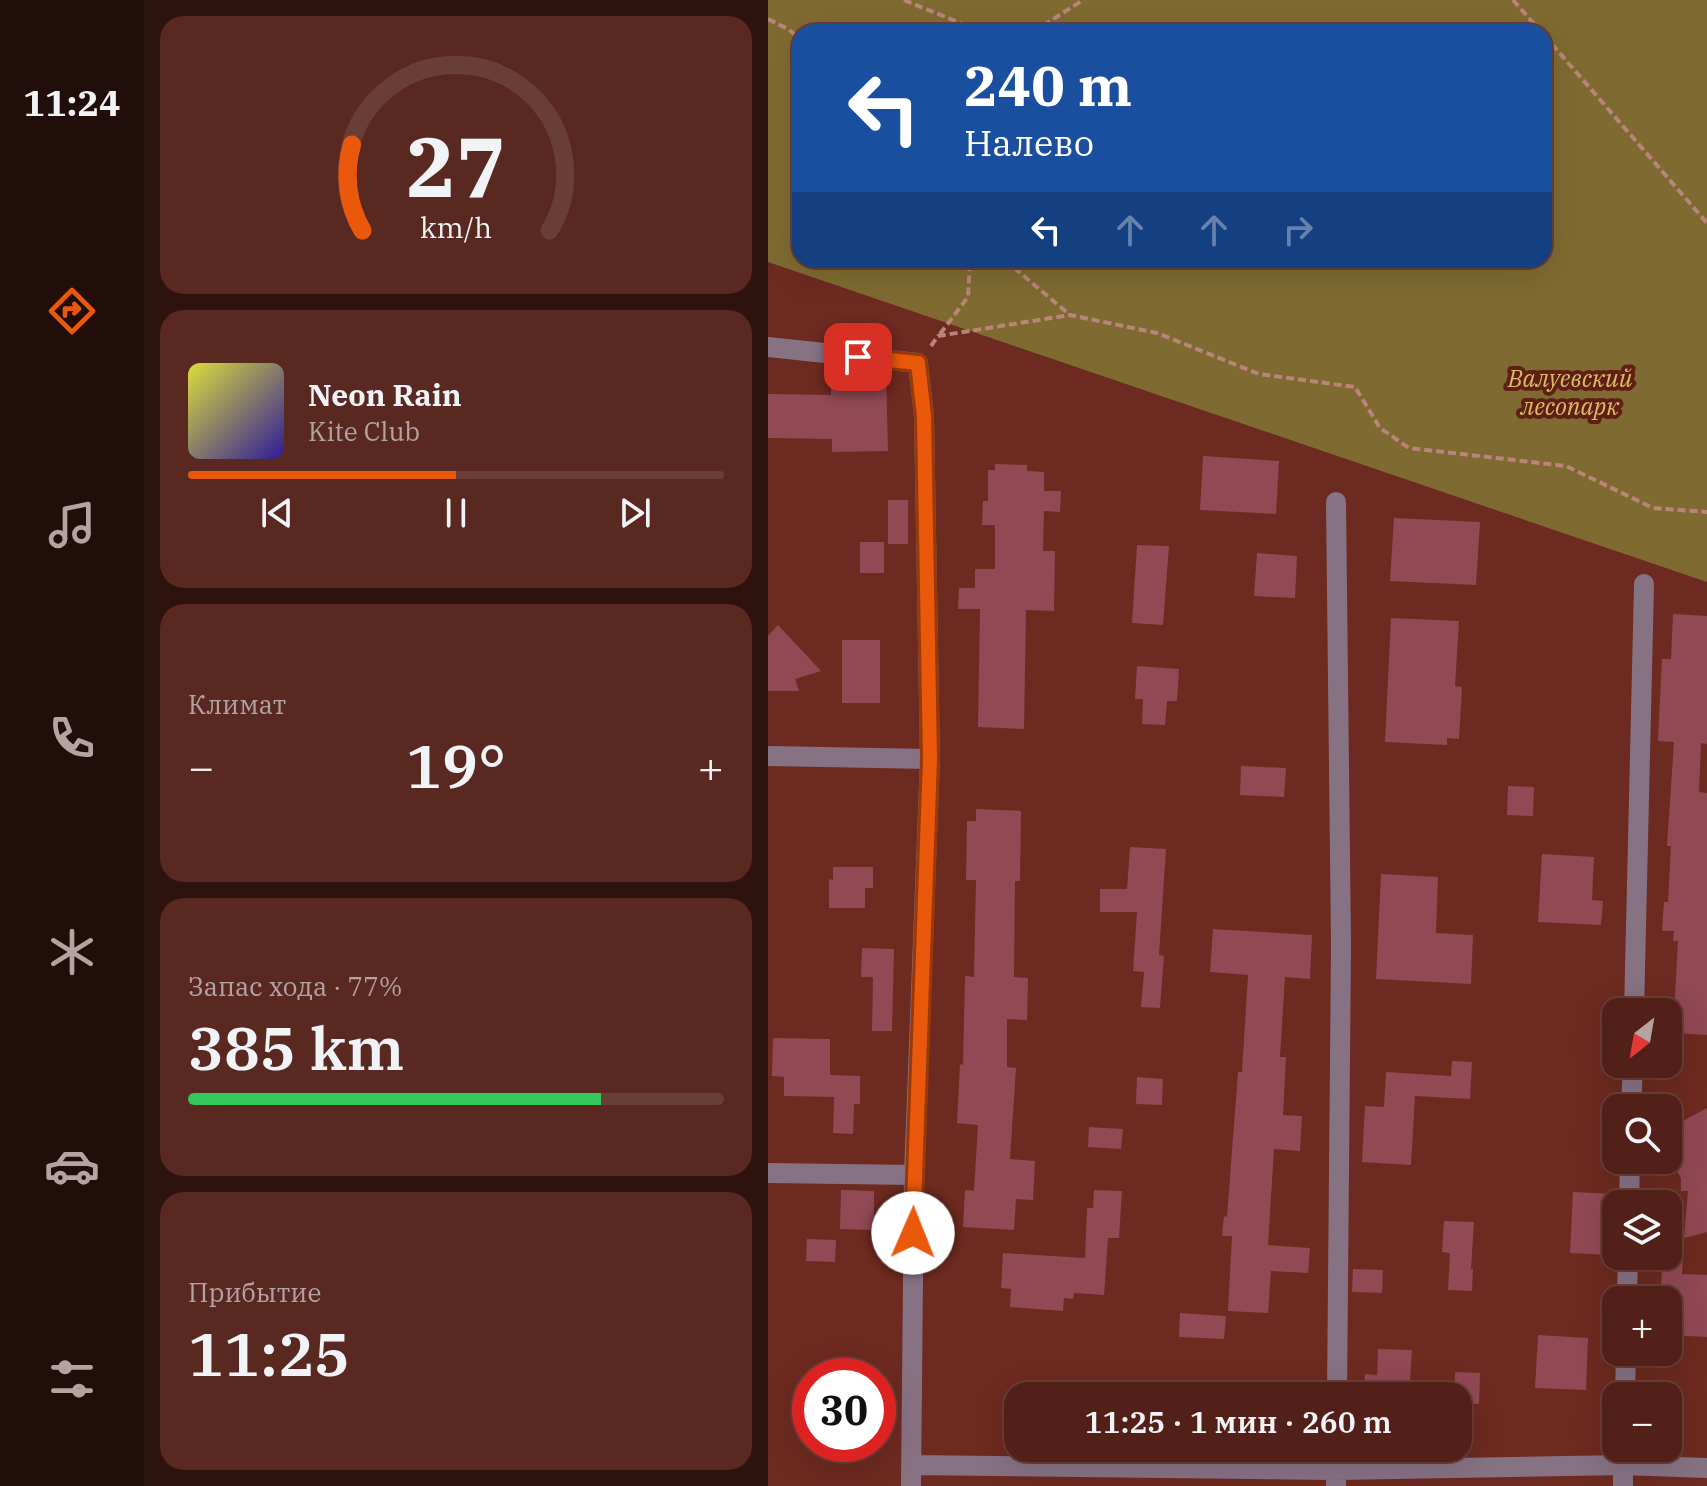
<!DOCTYPE html>
<html lang="ru">
<meta charset="utf-8">
<style>
body{margin:0;font-family:"IBM Plex Serif",serif;background:#582821;color:#f1f3f6;height:100vh;display:flex;flex-direction:column;font-size:30px;white-space:nowrap}
*{box-sizing:border-box;margin:0}
p{font-size:26px;color:#b5a3a2}
.icon{flex:none;width:44px;height:44px;fill:none;stroke:currentColor;stroke-width:2;stroke-linecap:round;stroke-linejoin:round}
.map{position:relative;flex:1;overflow:hidden}
.side{display:flex;flex-direction:column;gap:16px;padding:16px;background:#2d120d;width:624px}
.side>*{flex:none}
.banner{position:absolute;left:24px;top:24px;width:760px;height:244px;border-radius:24px;box-shadow:0 8px 32px #0002,0 0 0 2px #683e37;background:#1a4fa0;color:#fff;overflow:hidden}
.needle{width:52px;rotate:211deg}
.fabs{position:absolute;left:834px;top:998px;display:grid;gap:16px}
.fabs a{display:grid;place-items:center;width:80px;height:80px;border-radius:16px;background:#522018;box-shadow:0 8px 32px #0002,0 0 0 2px #683e37;font-size:40px}
.speed{position:absolute;left:24px;top:1358px;display:flex;gap:16px;font-size:40px;font-weight:700;text-align:center}
.speed>*{display:grid;place-content:center;width:104px;height:104px;border-radius:50%;background:#522018;box-shadow:0 8px 32px #0002,0 0 0 2px #683e37;line-height:1}
.speed .limit{border:12px solid #d22;background:#fff;color:#111}
.pin{position:absolute;display:grid;place-items:center;width:68px;height:68px;color:#fff;margin:-34px;border-radius:16px;box-shadow:0 4px 12px #0006}
.me{position:absolute;width:88px;margin:-44px;rotate:1deg;stroke-linejoin:round;filter:drop-shadow(0 0 6px #0008)}
.turn{display:flex;align-items:center;gap:28px;height:168px;padding:0 40px;font-size:36px}
.turn .icon{width:104px;height:104px;stroke-width:2.5}
.turn b{display:block;font-size:56px;line-height:68px}
.lanes{display:flex;align-items:center;height:76px;padding:0 40px;background:#0003;justify-content:center;gap:40px;direction:ltr}
.lanes .off{opacity:.35}
.big{font-size:60px;font-weight:600;line-height:1.1}
.side .widget{flex:1;display:flex;flex-direction:column;justify-content:center;gap:12px;min-width:0;padding:0 28px;border-radius:24px;background:#582821}
.side .dial{align-items:center;gap:0}
.dial svg{height:208px;overflow:visible;fill:none;stroke:#683e37;stroke-width:7;stroke-linecap:round;text-anchor:middle}
.dial text{fill:#f1f3f6;stroke:none}
.song{display:flex;align-items:center;gap:24px}
.cover{width:96px;height:96px;border-radius:12px;background:linear-gradient(135deg,hsl(60 70% 55%),hsl(250 70% 35%))}
.played{height:8px;border-radius:4px;background:linear-gradient(90deg,#ea580c 50%,#683e37 50%)}
.keys{display:flex;justify-content:space-around;direction:ltr}
.heat{display:flex;justify-content:space-between;align-items:center;font-size:44px;direction:ltr}
.charge{height:12px;border-radius:6px;background:linear-gradient(90deg,#34c759 77%,#683e37 0)}
.trip{position:absolute;left:236px;top:1382px;width:468px;height:80px;border-radius:24px;background:#522018;box-shadow:0 8px 32px #0002,0 0 0 2px #683e37;font-weight:600;line-height:80px;text-align:center}
main{display:flex;flex:1;min-height:0}
.tab-bar{display:flex;flex-direction:column;width:144px;justify-content:space-around;align-items:center;background:#210d0a;color:#b5a3a2}
.tab-bar .icon{width:56px;height:56px}
.tab-bar .selected{color:#ea580c}
.tab-bar b{font-size:36px;color:#f1f3f6}
.map>svg:first-child{display:block}
.forest{fill:#7f6b31;fill-rule:evenodd}
.building{fill:#914954}
.lines{fill:none;stroke-linecap:round;stroke-linejoin:round}
.path{stroke:#ba847b;stroke-width:4;stroke-dasharray:8 4;stroke-linecap:butt}
.minor{stroke:#877284;stroke-width:20}
.route-casing{stroke:#983908;stroke-width:20}
.route{stroke:#ea580c;stroke-width:14}
.labels{text-anchor:middle;stroke-width:8;stroke-linejoin:round;paint-order:stroke}
.park-label{font-size:24px;font-style:italic;fill:#d9bc65;stroke:#601f15}
</style>
<main>
<nav class="tab-bar">
<b>11:24</b>
<svg class="icon selected" aria-label="directions" viewBox="0 0 24 24"><path d="M12 3l9 9-9 9-9-9zM9 14v-3h6M13 9l2 2-2 2"/></svg>
<svg class="icon" aria-label="music" viewBox="0 0 24 24"><path d="M9 18V5l10-2v13"/><circle cx="6" cy="18" r="3"/><circle cx="16" cy="16" r="3"/></svg>
<svg class="icon" aria-label="phone" viewBox="0 0 24 24"><path d="M5 4h4l2 5-3 2q2 4 5 5l2-3 5 2v4C11 20 4 13 5 4z"/></svg>
<svg class="icon" aria-label="climate" viewBox="0 0 24 24"><path d="M12 3v18M4 7l16 10M4 17L20 7"/></svg>
<svg class="icon" aria-label="car" viewBox="0 0 24 24"><path d="M5 17H2v-5l4-1 3-4h7l3 4 3 1v5h-3M9 17h6M6 11h13"/><circle cx="7" cy="17" r="2"/><circle cx="17" cy="17" r="2"/></svg>
<svg class="icon" aria-label="filters" viewBox="0 0 24 24"><path d="M4 7h16M4 17h16"/><circle cx="9" cy="7" r="2"/><circle cx="15" cy="17" r="2"/></svg>
</nav>
<section class="side">
<div class="widget dial"><svg viewBox="0 0 100 80">
<path d="M14 69A42 42 0 1 1 86 69"/>
<path d="M14 69A42 42 0 0 1 10 36" stroke="#ea580c"/>
<text x="50" y="56" font-size="32" font-weight="700">27</text>
<text x="50" y="72" font-size="11">km/h</text>
</svg></div>
<div class="widget">
<div class="song"><i class="cover"></i><div><b>Neon Rain</b><p>Kite Club</p></div></div>
<div class="played"></div>
<div class="keys"><svg class="icon" aria-label="previous" viewBox="0 0 24 24"><path d="M18 5L8 12l10 7zM5 5v14"/></svg><svg class="icon" aria-label="pause" viewBox="0 0 24 24"><path d="M8 5v14M16 5v14"/></svg><svg class="icon" aria-label="next" viewBox="0 0 24 24"><path d="M6 5l10 7-10 7zM19 5v14"/></svg></div>
</div>
<div class="widget"><p>Климат</p>
<div class="heat"><a>−</a><b class="big">19°</b><a>+</a></div>
</div>
<div class="widget"><p>Запас хода · 77%</p><b class="big">385 km</b><div class="charge"></div></div>
<div class="widget"><p>Прибытие</p><b class="big">11:25</b></div>
</section>
<div class="map">
<svg width="939" height="1486" viewBox="0 0 939 1486">
<rect width="100%" height="100%" fill="#6d2a20"/>
<path class="forest" d="M0,0H939V582L0,262ZM32,32H776V260H32Z"/>
<path class="building" d="M62,367L118,373L120,451L64,452V439L0,438V394L63,395Z
M435,456L511,461L508,514L432,510Z
M227,464L259,465V471L276,472V491H293L292,512L276,511L275,551H287L286,611L258,610L256,729L210,727L212,609H190L191,588H207V569H227V525H214L215,501H220V470H227Z
M120,500H140V544H120Z
M626,518L712,522L708,585L622,581Z
M92,542H116V573H92Z
M369,545L401,546L395,625L364,623Z
M489,553L529,556L527,598L486,596Z
M905,614L939,616V744L933,743L931,792L939,793V1035L905,1033L910,941H905L906,931H894L896,902H900L903,846H899L906,742L890,741L894,659H903Z
M623,618L691,621L687,686L694,687L691,739L679,738V745L617,742Z
M10,625L53,671L27,679L31,691H0V636Z
M74,640H112V703H74Z
M369,666L411,669L409,701H399L397,725L374,724L375,699H367Z
M473,766L518,768L516,797L472,795Z
M740,786L766,787L765,816L739,815Z
M208,809L253,811L252,881H247L246,977L260,978L259,1020L239,1019V1067L248,1068L242,1159L267,1161L265,1200L248,1199L246,1230L195,1227L197,1190L206,1191L210,1125L189,1123L192,1064L195,1065L197,976L206,977L208,880H198L199,821H208Z
M362,847L398,849L391,955L396,956L392,1008L373,1007L376,972L365,971L369,912H332V889H359Z
M774,854L826,857L824,900L835,901L833,925L770,922Z
M65,867H105V888H97V908H61V879L65,880Z
M613,874L670,877L668,933L705,935L703,984L608,979Z
M445,929L544,935L542,979L517,977L512,1057H518L515,1115L534,1116L532,1151L506,1149L500,1245L542,1248L540,1273L503,1271L500,1313L460,1311L464,1236H454L456,1216L459,1217L470,1072H474L480,975L442,972Z
M94,948L126,949L124,1031H104L105,977H93Z
M5,1038L62,1039V1075L92,1076V1104H86L85,1134L65,1133L66,1097L16,1096V1077L4,1076Z
M684,1061L704,1062L702,1099L647,1096L643,1165L594,1162L597,1106L616,1107L618,1072L683,1076Z
M369,1077L395,1079L394,1105L368,1104Z
M939,1108V1232L916,1238L920,1191H913V1178L900,1155V1129Z
M321,1127L355,1129L353,1149L320,1147Z
M73,1190L106,1191V1230L72,1229Z
M326,1190L354,1191L351,1238H340L336,1295L306,1293L305,1299L296,1298L295,1311L242,1307L243,1289L233,1288L235,1253L317,1258L319,1208H325Z
M805,1192L846,1194L843,1255L802,1253Z
M676,1221L706,1222L703,1269H705L704,1291L680,1290L682,1253L674,1252Z
M39,1239L68,1240L67,1262L38,1261Z
M895,1256H915L914,1274L939,1275V1337L900,1335V1300H892Z
M585,1269L615,1270L614,1293L584,1292Z
M412,1313L458,1316L456,1339L411,1337Z
M770,1335L820,1338L818,1390L767,1388Z
M610,1349L644,1350L641,1396H596L597,1374L609,1375Z
M687,1372L712,1373L711,1404L690,1403V1396H686Z"/>
<g class="lines">
<path class="path" d="M136,0L214,32
M745,0L773,32
M0,19L20,29L32,39
M265,32L315,0
M776,35L939,223
M237,260L302,315
M172,334L200,297L202,260
M163,346L170,336L302,315L389,333L491,374L587,387L612,428L641,448L798,466L885,508L939,512"/>
<path class="minor" d="M0,347L150,363L156,416L162,759L146,1175L143,1486
M568,502L573,945L569,1396
M0,756L162,759
M866,1012L876,584
M863,1108L865,1064
M0,1173L146,1175
M861,1204L862,1160
M859,1300L860,1256
M857,1396L858,1352
M143,1465L568,1470L855,1465L939,1468
M568,1486L569,1448
M855,1486V1448"/>
</g>
<g class="lines">
<g class="route-casing">
<path id="route" d="M90,357L150,363L156,416L162,759L145,1233"/>
</g>
<use href="#route" class="route"/>
</g>
<g class="labels">
<g class="park-label">
<text x="802" y="387">Валуевский<tspan x="802" dy="28">лесопарк</tspan></text>
</g>
</g>
</svg>
<div class="fabs">
<a><svg class="needle" viewBox="-14 -14 28 28"><path d="M0-13l5 13h-10z" fill="#e53935"/><path d="M0 13l5-13h-10z" fill="#b5a3a2"/></svg></a>
<a><svg class="icon" aria-label="search" viewBox="0 0 24 24"><circle cx="10" cy="10" r="6"/><path d="M15 15l6 6"/></svg></a>
<a><svg class="icon" aria-label="layers" viewBox="0 0 24 24"><path d="M12 4l9 5-9 5-9-5zM3 14l9 5 9-5"/></svg></a>
<a>+</a>
<a>−</a>
</div>
<div class="speed"><div class="limit">30</div></div>
<div class="pin" style="left:90px;top:357px;background:#d93025"><svg class="icon" aria-label="arrive" viewBox="0 0 24 24"><path d="M6 21V4h12l-3 4 3 4H6"/></svg></div>
<svg class="me" style="left:145px;top:1233px" viewBox="-20 -20 40 40"><circle r="19" fill="#fff"/><path d="M0-13L10 11 0 6-10 11z" fill="#ea580c"/></svg>
<div class="trip">11:25 · 1 мин · 260 m</div>
<div class="banner">
<div class="turn"><svg class="icon" aria-label="left" viewBox="0 0 24 24"><path d="M17 20v-9H6M10 6l-5 5 5 5"/></svg><div><b>240 m</b>Налево</div></div>
<div class="lanes"><svg class="icon" aria-label="left" viewBox="0 0 24 24"><path d="M17 20v-9H6M10 6l-5 5 5 5"/></svg><svg class="icon off" aria-label="ahead" viewBox="0 0 24 24"><path d="M12 20V5M6 11l6-6 6 6"/></svg><svg class="icon off" aria-label="ahead" viewBox="0 0 24 24"><path d="M12 20V5M6 11l6-6 6 6"/></svg><svg class="icon off" aria-label="right" viewBox="0 0 24 24"><path d="M7 20v-9h11M14 6l5 5-5 5"/></svg></div>
</div>
</div>
</main>
